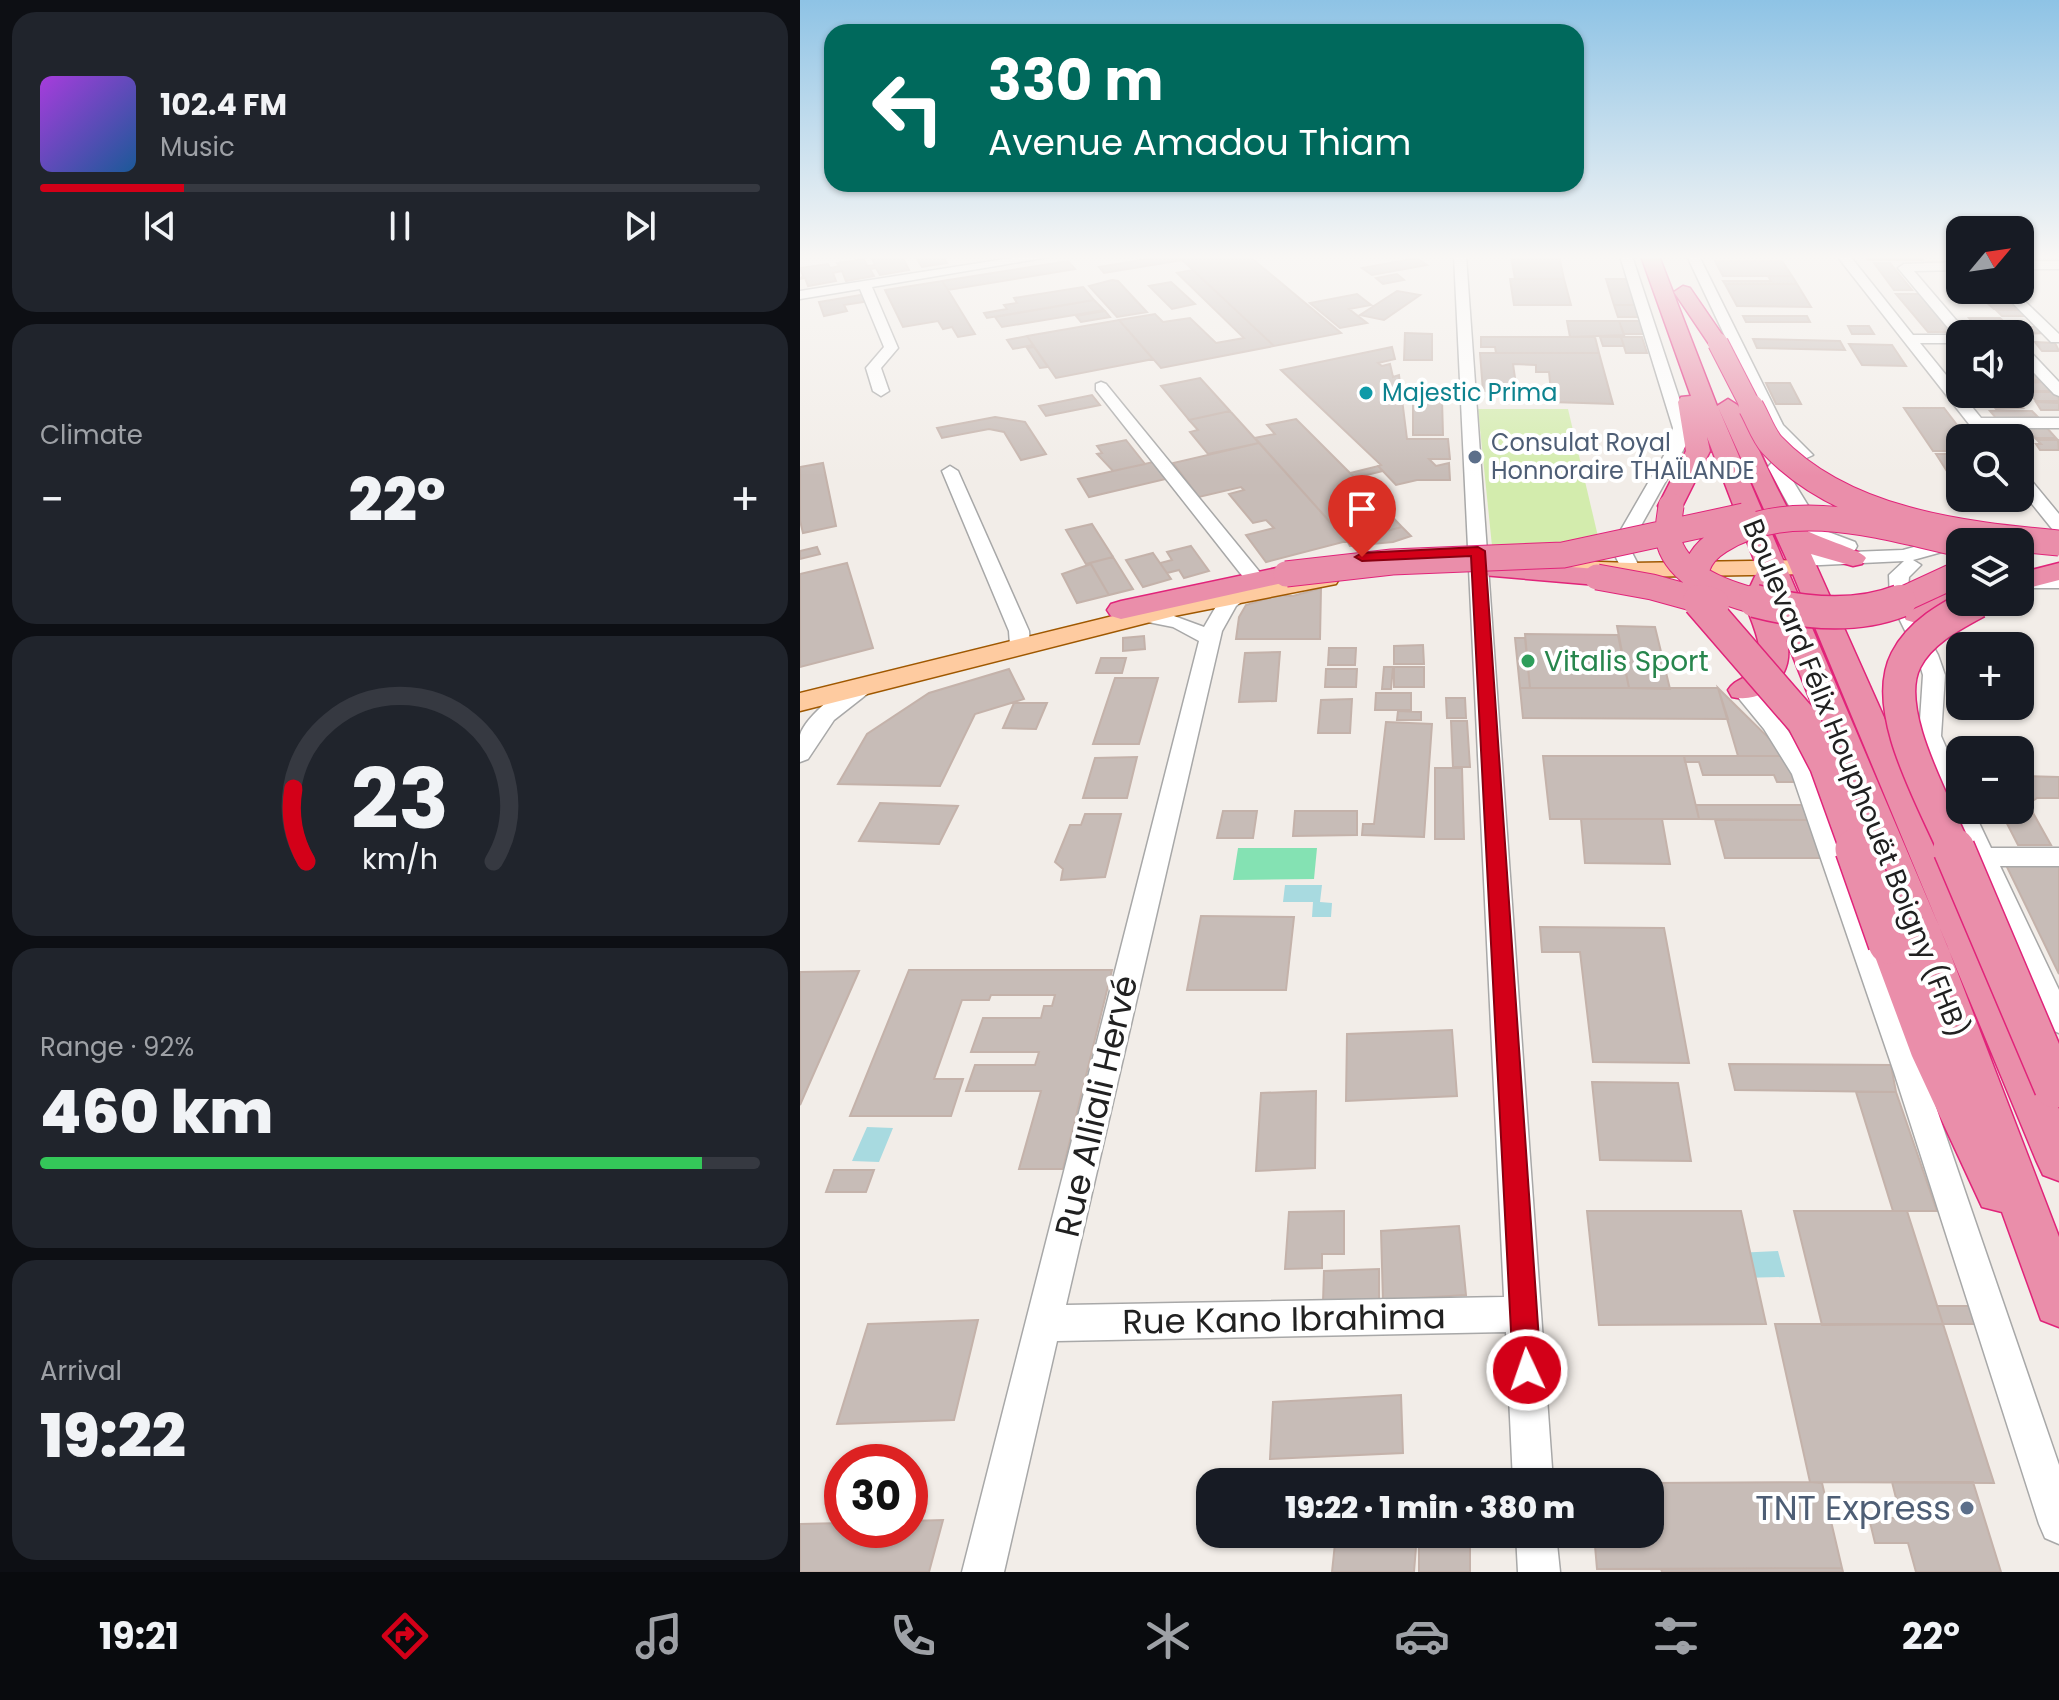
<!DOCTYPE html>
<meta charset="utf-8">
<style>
body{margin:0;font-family:Poppins,sans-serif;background:#20242c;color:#f1f3f6;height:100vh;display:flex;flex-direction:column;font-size:30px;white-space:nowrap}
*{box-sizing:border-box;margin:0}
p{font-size:26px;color:#9ea1a6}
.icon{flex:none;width:44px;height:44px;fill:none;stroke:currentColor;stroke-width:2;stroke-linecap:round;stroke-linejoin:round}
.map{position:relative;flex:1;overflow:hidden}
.drawer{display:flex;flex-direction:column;gap:12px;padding:12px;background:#0d0f14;width:800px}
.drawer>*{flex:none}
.banner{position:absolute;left:24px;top:24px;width:760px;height:168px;border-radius:24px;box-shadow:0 2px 6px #0004;background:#00695c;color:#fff;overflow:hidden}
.needle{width:52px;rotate:61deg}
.buttons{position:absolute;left:1146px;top:216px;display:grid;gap:16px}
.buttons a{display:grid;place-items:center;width:88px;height:88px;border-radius:16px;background:#171b24;box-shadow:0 2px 6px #0004;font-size:40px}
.speed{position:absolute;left:24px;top:1444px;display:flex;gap:16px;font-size:40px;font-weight:700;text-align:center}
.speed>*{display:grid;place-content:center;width:104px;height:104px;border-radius:50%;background:#171b24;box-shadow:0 2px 6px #0004;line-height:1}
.speed .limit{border:12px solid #d22;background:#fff;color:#111}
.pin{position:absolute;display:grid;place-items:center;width:68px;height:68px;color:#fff;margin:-82px -34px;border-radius:50% 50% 50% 0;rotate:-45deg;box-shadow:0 0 8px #0007}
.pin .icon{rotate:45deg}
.me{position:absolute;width:88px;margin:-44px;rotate:357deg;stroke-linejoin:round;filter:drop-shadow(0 0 6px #0008)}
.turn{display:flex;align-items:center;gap:28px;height:168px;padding:0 32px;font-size:36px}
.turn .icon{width:104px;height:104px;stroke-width:2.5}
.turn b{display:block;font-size:56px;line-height:68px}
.big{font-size:60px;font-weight:800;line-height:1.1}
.drawer .widget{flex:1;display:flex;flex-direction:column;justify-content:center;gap:12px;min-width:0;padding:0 28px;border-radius:24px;background:#20242c}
.drawer .dial{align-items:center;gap:0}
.dial svg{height:208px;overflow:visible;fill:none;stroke:#363941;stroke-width:7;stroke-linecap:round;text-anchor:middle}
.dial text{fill:#f1f3f6;stroke:none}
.song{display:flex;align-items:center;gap:24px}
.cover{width:96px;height:96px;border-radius:12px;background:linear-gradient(135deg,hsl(280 70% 55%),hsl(210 70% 35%))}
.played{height:8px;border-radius:4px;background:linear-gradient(90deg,#d30018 20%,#363941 20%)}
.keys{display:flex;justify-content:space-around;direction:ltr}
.heat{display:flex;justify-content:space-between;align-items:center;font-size:44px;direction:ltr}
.charge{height:12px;border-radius:6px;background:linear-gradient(90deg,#34c759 92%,#363941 0)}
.trip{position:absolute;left:396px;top:1468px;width:468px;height:80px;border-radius:24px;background:#171b24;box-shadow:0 2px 6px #0004;font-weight:800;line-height:80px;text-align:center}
.dock{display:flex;height:128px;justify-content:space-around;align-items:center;background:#090b0e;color:#9ea1a6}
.dock .icon{width:56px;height:56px}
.dock .active{color:#d30018}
.dock b{font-size:36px;color:#f1f3f6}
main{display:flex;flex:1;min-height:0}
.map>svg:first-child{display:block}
.grass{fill:#d3ecad}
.pitch{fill:#84e2b3}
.water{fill:#a8dae0}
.building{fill:#c7bcb7;stroke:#c4b2aa;stroke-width:2}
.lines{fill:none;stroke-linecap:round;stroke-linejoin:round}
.minor-casing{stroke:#a8a8a8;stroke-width:3}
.major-casing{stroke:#9f5800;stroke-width:3}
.highway-casing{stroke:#e1247a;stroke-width:3}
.minor{fill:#fff;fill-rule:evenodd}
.major{fill:#fecba0;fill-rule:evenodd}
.highway{fill:#ea8eaa;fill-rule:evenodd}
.highway-bridge-far3-casing{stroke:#e1247a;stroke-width:22;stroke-linecap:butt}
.highway-bridge-far2-casing{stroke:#e1247a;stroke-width:27;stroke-linecap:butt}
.highway-bridge-far1-casing{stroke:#e1247a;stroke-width:35;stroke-linecap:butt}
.highway-bridge-casing{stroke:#e1247a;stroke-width:44;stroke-linecap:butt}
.highway-bridge-far3{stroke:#ea8eaa;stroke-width:20}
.highway-bridge-far2{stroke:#ea8eaa;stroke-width:25}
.highway-bridge-far1{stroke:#ea8eaa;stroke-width:32}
.highway-bridge{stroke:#ea8eaa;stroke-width:41}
.route{fill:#d30018;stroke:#890010;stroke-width:2}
.culture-dot{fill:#0f9aa8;stroke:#fff;stroke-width:3}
.service-dot{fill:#5c6f8a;stroke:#fff;stroke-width:3}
.leisure-dot{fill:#2e9e5b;stroke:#fff;stroke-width:3}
.labels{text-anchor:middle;stroke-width:8;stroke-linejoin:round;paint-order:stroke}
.far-culture-label{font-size:24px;fill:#0d838f;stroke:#fff;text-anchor:start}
.far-service-label{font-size:24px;fill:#4e5e75;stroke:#fff;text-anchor:start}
.leisure-label{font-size:28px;fill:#27864d;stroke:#fff;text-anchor:start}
.street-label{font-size:28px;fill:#212121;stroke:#fff}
.near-street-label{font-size:34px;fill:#212121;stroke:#fff}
.near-service-label{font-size:34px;fill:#4e5e75;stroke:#fff;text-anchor:end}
</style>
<main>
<section class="drawer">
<div class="widget">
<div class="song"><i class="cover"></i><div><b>102.4 FM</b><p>Music</p></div></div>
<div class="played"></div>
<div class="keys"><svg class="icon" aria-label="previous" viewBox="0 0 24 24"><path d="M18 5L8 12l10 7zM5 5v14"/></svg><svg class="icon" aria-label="pause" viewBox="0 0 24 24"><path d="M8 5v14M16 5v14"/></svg><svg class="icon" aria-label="next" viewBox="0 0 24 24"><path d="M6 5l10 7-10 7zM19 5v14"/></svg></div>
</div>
<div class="widget"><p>Climate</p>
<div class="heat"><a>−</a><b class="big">22°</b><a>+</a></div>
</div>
<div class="widget dial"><svg viewBox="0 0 100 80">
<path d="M14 69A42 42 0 1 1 86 69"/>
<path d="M14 69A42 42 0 0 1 9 41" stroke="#d30018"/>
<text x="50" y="56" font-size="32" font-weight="700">23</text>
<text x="50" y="72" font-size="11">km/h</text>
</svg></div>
<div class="widget"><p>Range · 92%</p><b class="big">460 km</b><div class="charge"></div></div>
<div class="widget"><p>Arrival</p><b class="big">19:22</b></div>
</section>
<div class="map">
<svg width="1259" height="1572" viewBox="0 0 1259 1572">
<rect width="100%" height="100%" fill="#f2ede8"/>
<path class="grass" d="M678,409H768L800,545L692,546Z"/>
<path class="pitch" d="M438,848H517L514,879L433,880Z"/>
<path class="water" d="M485,885H522L520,902L532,903L531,917H512L513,902H483Z
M67,1127L93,1128L79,1162L52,1161Z
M978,1251L985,1277L940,1278L935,1253Z"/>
<path class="building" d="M82,256H102L109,270L80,275L76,268L70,269L74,276L46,281L42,271L33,273L36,281L8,286L5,278L0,279L3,276L0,268L28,264L30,268L39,266L37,263L64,259L67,266L75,265L72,258Z
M115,256H143L147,263L122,267Z
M365,256H378L382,260L304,273L299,267Z
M378,256H449L541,333L474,346Z
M711,256H759L764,279H715Z
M1065,256H1119L1123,260H1068Z
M617,258L627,265L572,275L562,268Z
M268,261L275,269L148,290L142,281Z
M915,261H982L992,276H923Z
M1074,263H1090L1112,290H1094Z
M393,270L474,346L361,368L319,320L355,314L363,322L390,318L416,343L444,338L377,273Z
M597,274L604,280L583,284L576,278Z
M968,276H992L997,284H925L923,281H971Z
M710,279H764L771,305H714Z
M806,279H826L835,305H814Z
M312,280L318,281L347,312L317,317L289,286Z
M142,281L148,290L175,334L158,337L152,327L143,329L138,321L103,327L85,290Z
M371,282L395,304L372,309L349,286Z
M925,284H997L1011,307L937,306Z
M283,287L294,300L187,318L184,313L207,309L204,305L217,303L214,298Z
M597,291L620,295L584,320L560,315Z
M66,294L70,301L44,305L47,311L24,316L19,302Z
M557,294L571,305L549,309L567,323L540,328L510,303Z
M1096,294H1120L1152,332H1128Z
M294,300L304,310L202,327L195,317Z
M1213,302L1220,309H1194L1187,303Z
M814,305H835L839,317H818Z
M1196,310H1223L1229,316H1202Z
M305,311L310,317L281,322L276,316Z
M943,316H1007L1010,322H946Z
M1169,318H1200L1206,324H1174Z
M319,320L353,359L256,378L227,336Z
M767,321H819L824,335L770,337Z
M819,321H840L845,334H824Z
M1048,326H1069L1074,334H1052Z
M1162,326H1199L1206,334H1170Z
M1211,327H1239L1247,333L1218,334Z
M605,333L632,334V360H604Z
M227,336L233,345L213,349L207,340Z
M681,337H795L799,353H696L695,347H681Z
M800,337H821L824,346H803Z
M821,337H842L847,353H826Z
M953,339L1040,341L1045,350L957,348Z
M1235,342L1255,343L1259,351H1242Z
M1049,344L1092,345L1106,366L1062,365Z
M234,347L248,367L240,368L227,348Z
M592,347L595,359L578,363L582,366L590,364L593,377L599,375L607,439H648L650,459H629L636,466L649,463L650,480H617L596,485L578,466L581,465L481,370Z
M680,353H799L813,404L752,402L749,372H736V365L713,364L717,392L683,391Z
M1220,371H1236L1246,380L1221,381Z
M400,378L430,411L389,420L361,386Z
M1248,382L1256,391H1227L1220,383Z
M966,383H990L1001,404H976Z
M1229,392H1258L1259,401H1236Z
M292,395L300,405L246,416L239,406Z
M613,399H642L643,435H613Z
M1190,402H1217L1223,408L1196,409Z
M1236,402L1259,403V410H1241Z
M1104,408H1144L1167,438H1160V451H1133Z
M430,411L459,443L408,454L390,432L398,430L389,420Z
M1190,411H1232L1238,417L1196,418Z
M195,417L225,422L246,454L221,460L204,432L189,429L142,438L137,428Z
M496,419L555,478L602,527L547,541L455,438L475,434L467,425Z
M1226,428H1247L1256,438H1235Z
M326,440L345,464L313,471L297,454L302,453L297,446Z
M1237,440H1258L1259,450H1240L1236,444H1241Z
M459,443L547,541L466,562L446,535L474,528L466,520L453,523L429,494L444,490L441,487L399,497L373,463Z
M1136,454H1160V476H1150Z
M353,462L366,479L289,497L278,479Z
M23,463L36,526L3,533L0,521V467Z
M578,466L583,471L555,478L550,473Z
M292,524L313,557L286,564L266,530Z
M602,527L611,536L593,542L550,546L547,541Z
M391,546L409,571L384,578L379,570L367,573L360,563L372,560L367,552Z
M17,547L20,554L0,559V551Z
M353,553L371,579L343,587L326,560Z
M313,557L333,589L309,595L290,563Z
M47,563L73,648L0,667V574Z
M291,564L309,595L277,603L262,574Z
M521,588L520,639H436L439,617L446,605L478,595L493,596Z
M817,626L855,627L870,689L829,688Z
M725,634L818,635L829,688H730Z
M344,636L345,649L323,651V638Z
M715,638H725L730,688H720Z
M623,645L624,664H594V646Z
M529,648H556L555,665H528Z
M480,652L476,701L439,702L445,653Z
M301,658H326L322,673H296Z
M584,667H593L591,689H582Z
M594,667H624V687H594Z
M209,669L224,699L175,714L140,786L38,784L67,734L129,693Z
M526,669H557L556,687H525Z
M315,678H358L339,744H293Z
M720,688H918L928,719L723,718Z
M918,688L987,756H938Z
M576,693H611V710H575Z
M646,698H665L666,718H647Z
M552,699L550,733H518L521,700Z
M214,703H247L236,729L203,728Z
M598,711L621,712V720H597Z
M651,721H667L670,767H653Z
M586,722L632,724L624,837L562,835L563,824H574Z
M743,756H884L899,819H750Z
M884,756H987L996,782H977L974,775H903L899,762H885Z
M337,757L327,798H283L295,758Z
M635,768H662L664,839H635Z
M1220,776L1259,777V798H1237L1228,804L1251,845H1218L1200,810H1220Z
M80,803L158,806L139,844L59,841Z
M896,805H1004L1009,820L899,819Z
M423,811H457L453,838H417Z
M495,811H557V835L493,836Z
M285,814H321L305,877L261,880L263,869L255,862L270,825H281Z
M781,819H862L870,864L785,863Z
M915,820H1009L1022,858H925Z
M1206,865H1259V974Z
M401,916L494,917L486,990H387Z
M740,927L864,928L889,1063L793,1062L780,952H742Z
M109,970H312L263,1169H219L241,1091H166L175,1065H235L239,1052H171L183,1018H241L244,1006H252L255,995H191L189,1000H162L134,1079H163L151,1116H50Z
M59,971L0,1105V972Z
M652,1030L657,1096L546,1101L547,1034Z
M929,1064L1091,1065L1096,1092L935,1090Z
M792,1082L878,1083L891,1161L800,1160Z
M516,1091L515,1168L456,1171L461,1093Z
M1056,1092H1096L1137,1211H1093Z
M34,1170H74L66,1192H26Z
M544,1211V1254H522V1268L485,1269L489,1212Z
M787,1211H941L966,1324L799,1325Z
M994,1211H1107L1143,1324L1022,1325Z
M659,1226L666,1295L583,1300L581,1231Z
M579,1269V1300L523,1302L524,1271Z
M1137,1306H1170L1175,1324H1143Z
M178,1320L154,1420L37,1424L68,1324Z
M975,1324H1143L1194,1483L1010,1482Z
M601,1395L603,1453L470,1459L473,1402Z
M542,1475L619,1480V1482H541Z
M1010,1482L1022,1483L1042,1568L797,1569L794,1534H850V1483Z
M1092,1482H1173L1201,1572H1116L1108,1543H1075L1069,1518H1101Z
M143,1520L129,1572H0V1524L42,1523V1530H110V1521Z
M536,1534H617L614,1572H532Z
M619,1534H670V1572H619Z
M1042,1568L1043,1572H862L861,1569Z"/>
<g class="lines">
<g class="minor-casing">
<path id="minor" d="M224,256H255L72,287L98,348L81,368L89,391L81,396L73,391L66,368L84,347L60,289L0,299V291Z
M654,256H666L753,1482H713L706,1332L257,1341L204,1572H162L399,641L373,627L338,620L335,616L338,612H363L404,627L421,598L441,589L451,595L436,606L422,631L266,1305L704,1297Z
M820,256H832L889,428L886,445L829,547L841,570L831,576L824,574L811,547L870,445L873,428Z
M887,256H899L983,425L1013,455L985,468L1023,530L1055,542L1057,546L1055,550C1011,561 985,497 968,467L977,457L993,453L968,427Z
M1037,256H1050L1113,335H1154L1098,268L1104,264L1160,262V270L1114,271L1168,334H1160V343H1120L1181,418H1259V428H1188L1196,438H1180Z
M1220,261H1259V269H1220Z
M1200,290H1213L1259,334V342H1251Z
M1220,345L1225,346L1259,382V396L1254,394L1220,358Z
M301,382L306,384L458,570L461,574L458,578H444L296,390V384Z
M150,466L158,471L229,631L230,645L227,649L220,651L210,645L209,631L142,471Z
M1220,473L1226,474L1259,514V531L1253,530L1220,489Z
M1165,533L1172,535V542H1160V547L1113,560L1121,565L1109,577L1108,588L1114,611L1138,655L1145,675L1141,736L1160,779V810H1173L1191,848H1259V866H1200L1259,990V1033L1249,1029L1244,1021L1168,857L1119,736L1123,675L1117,655L1090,600L1089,575L1104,561L1000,566L991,560L1000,554L1103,550Z
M1220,576H1259V588H1220Z
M63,679L71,681L74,686L71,691L34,720L8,759L0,762C0,754 0,743 0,735C5,717 45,684 63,679Z
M943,683L951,685L981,720L1016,774L1124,1072L1259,1465V1544L1245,1538L1239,1524L1094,1072L992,774L964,729L932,690Z
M716,1534H756L760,1572H718Z"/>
</g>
<g class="major-casing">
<path id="major" d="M742,560L831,563L1004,560L1012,562L1016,567L1012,572L1004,574L831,577L734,572L730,567L734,562Z
M527,572L536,574L539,579L536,584L374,616L0,711V693L374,601Z"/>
</g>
<g class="highway-casing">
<path id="highway" d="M841,256H859L917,406L928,399L939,406C948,425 989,519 1000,527C1016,538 1059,548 1066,558L1062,564L1053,566L1011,554L1259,1109V1181L1243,1175L1236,1160L990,567L918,407L1147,945L1259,1237V1327L1241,1320L1202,1212L1182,1207L1112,1056L1070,943L1075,932L1089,928L1102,932L986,639C997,672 967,705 932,697L928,690C934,680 944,679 953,672C971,658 949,617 944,600L958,570L907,437L910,451L880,511H862L858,506L886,451L878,402L881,397L891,396Z
M883,286L890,288L925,339L928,343L925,347H911L874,292Z
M692,561L797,569L807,571L811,577L807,583L797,585L682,575L678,569L682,563Z
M1259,563V580L1220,590V573Z
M486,566L496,568L500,574L496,580L321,619L311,616L307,610L311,604L321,601Z
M1160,582V601L1126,620L1116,623L1106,620L1102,614L1106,608Z"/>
</g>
<use href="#minor" class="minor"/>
<use href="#major" class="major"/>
<use href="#highway" class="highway"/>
<g class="highway-bridge-far3-casing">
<path id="highway-bridge-far3" d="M918,343L952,409"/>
</g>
<g class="highway-bridge-far2-casing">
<path id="highway-bridge-far2" d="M951,407C958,419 963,435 972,445C1044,521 1161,534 1259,543
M871,506C870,515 867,529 868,538C876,578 929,595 963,603
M486,574L592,562L763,555L944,516
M797,577L852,587L910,603
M900,603C890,576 896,556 920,541C989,496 1087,528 1160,544
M1095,603L1160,573"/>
</g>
<g class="highway-bridge-far1-casing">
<path id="highway-bridge-far1" d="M899,601L1003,721L1026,765L1057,851
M903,601L913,604
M955,601C1001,613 1054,619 1100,601
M1155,851C1135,803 1080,710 1106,660C1120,632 1151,616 1177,602"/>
</g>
<g class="highway-bridge-casing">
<path id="highway-bridge" d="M1056,849L1089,943
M1154,849L1255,1087"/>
</g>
<use href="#highway-bridge-far3" class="highway-bridge-far3"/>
<use href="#highway-bridge-far2" class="highway-bridge-far2"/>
<use href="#highway-bridge-far1" class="highway-bridge-far1"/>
<use href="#highway-bridge" class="highway-bridge"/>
</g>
<linearGradient id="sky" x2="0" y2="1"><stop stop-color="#8ec3e5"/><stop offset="0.54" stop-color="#f9f7f5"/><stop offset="1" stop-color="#f9f7f5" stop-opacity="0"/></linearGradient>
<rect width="1259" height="476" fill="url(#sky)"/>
<path class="route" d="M678,547L685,551L741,1370L737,1380L727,1384L717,1380L713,1370L671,556L562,561L555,557L562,553Z"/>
<circle class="culture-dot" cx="566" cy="393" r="8"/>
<g class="service-dot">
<circle cx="675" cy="457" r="8"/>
<circle cx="1167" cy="1508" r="8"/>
</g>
<circle class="leisure-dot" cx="728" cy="661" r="8"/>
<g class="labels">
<g class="far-culture-label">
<text x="582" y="401">Majestic Prima</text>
</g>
<g class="far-service-label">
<text x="691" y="451">Consulat Royal<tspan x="691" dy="28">Honnoraire THAÏLANDE</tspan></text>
</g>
<g class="leisure-label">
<text x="744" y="671">Vitalis Sport</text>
</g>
<g class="street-label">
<text transform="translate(1056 778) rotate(68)" y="10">Boulevard Félix Houphouët Boigny (FHB)</text>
</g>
<g class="near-street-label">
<text transform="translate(296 1106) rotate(-77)" y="12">Rue Alliali Hervé</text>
<text transform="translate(484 1319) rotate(-1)" y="12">Rue Kano Ibrahima</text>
</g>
<g class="near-service-label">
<text x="1151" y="1520">TNT Express</text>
</g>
</g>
</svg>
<div class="buttons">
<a><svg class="needle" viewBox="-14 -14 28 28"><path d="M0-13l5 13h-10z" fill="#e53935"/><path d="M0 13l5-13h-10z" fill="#9ea1a6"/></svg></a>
<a><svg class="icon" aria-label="sound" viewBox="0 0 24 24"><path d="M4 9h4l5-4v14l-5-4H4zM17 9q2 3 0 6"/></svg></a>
<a><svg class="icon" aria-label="search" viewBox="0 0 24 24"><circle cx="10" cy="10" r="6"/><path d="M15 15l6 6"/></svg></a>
<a><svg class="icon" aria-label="layers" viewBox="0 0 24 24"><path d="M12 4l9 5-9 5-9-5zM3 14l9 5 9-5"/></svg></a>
<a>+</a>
<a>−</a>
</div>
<div class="speed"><div class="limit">30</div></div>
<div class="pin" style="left:562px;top:557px;background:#d93025"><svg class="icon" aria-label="arrive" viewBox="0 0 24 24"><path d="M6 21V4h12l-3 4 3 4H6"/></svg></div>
<svg class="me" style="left:727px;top:1370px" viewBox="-20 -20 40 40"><circle r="17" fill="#d30018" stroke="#fff" stroke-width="3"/><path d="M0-11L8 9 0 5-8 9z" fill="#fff"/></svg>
<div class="trip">19:22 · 1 min · 380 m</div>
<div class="banner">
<div class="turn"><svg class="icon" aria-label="left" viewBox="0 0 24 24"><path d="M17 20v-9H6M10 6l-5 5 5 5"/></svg><div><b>330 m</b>Avenue Amadou Thiam</div></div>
</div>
</div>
</main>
<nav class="dock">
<b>19:21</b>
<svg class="icon active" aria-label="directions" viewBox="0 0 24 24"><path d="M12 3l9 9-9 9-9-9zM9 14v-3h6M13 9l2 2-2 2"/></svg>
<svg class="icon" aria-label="music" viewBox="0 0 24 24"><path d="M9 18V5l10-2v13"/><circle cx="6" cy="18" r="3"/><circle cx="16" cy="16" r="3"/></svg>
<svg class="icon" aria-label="phone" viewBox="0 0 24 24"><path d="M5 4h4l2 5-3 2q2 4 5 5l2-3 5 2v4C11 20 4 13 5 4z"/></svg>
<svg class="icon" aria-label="climate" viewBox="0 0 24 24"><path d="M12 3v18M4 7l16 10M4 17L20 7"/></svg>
<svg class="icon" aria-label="car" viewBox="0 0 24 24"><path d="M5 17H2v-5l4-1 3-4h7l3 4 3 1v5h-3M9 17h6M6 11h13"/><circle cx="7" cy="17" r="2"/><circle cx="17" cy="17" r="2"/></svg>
<svg class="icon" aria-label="filters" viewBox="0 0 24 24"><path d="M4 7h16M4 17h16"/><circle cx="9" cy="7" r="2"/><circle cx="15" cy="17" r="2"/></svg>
<b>22°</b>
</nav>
